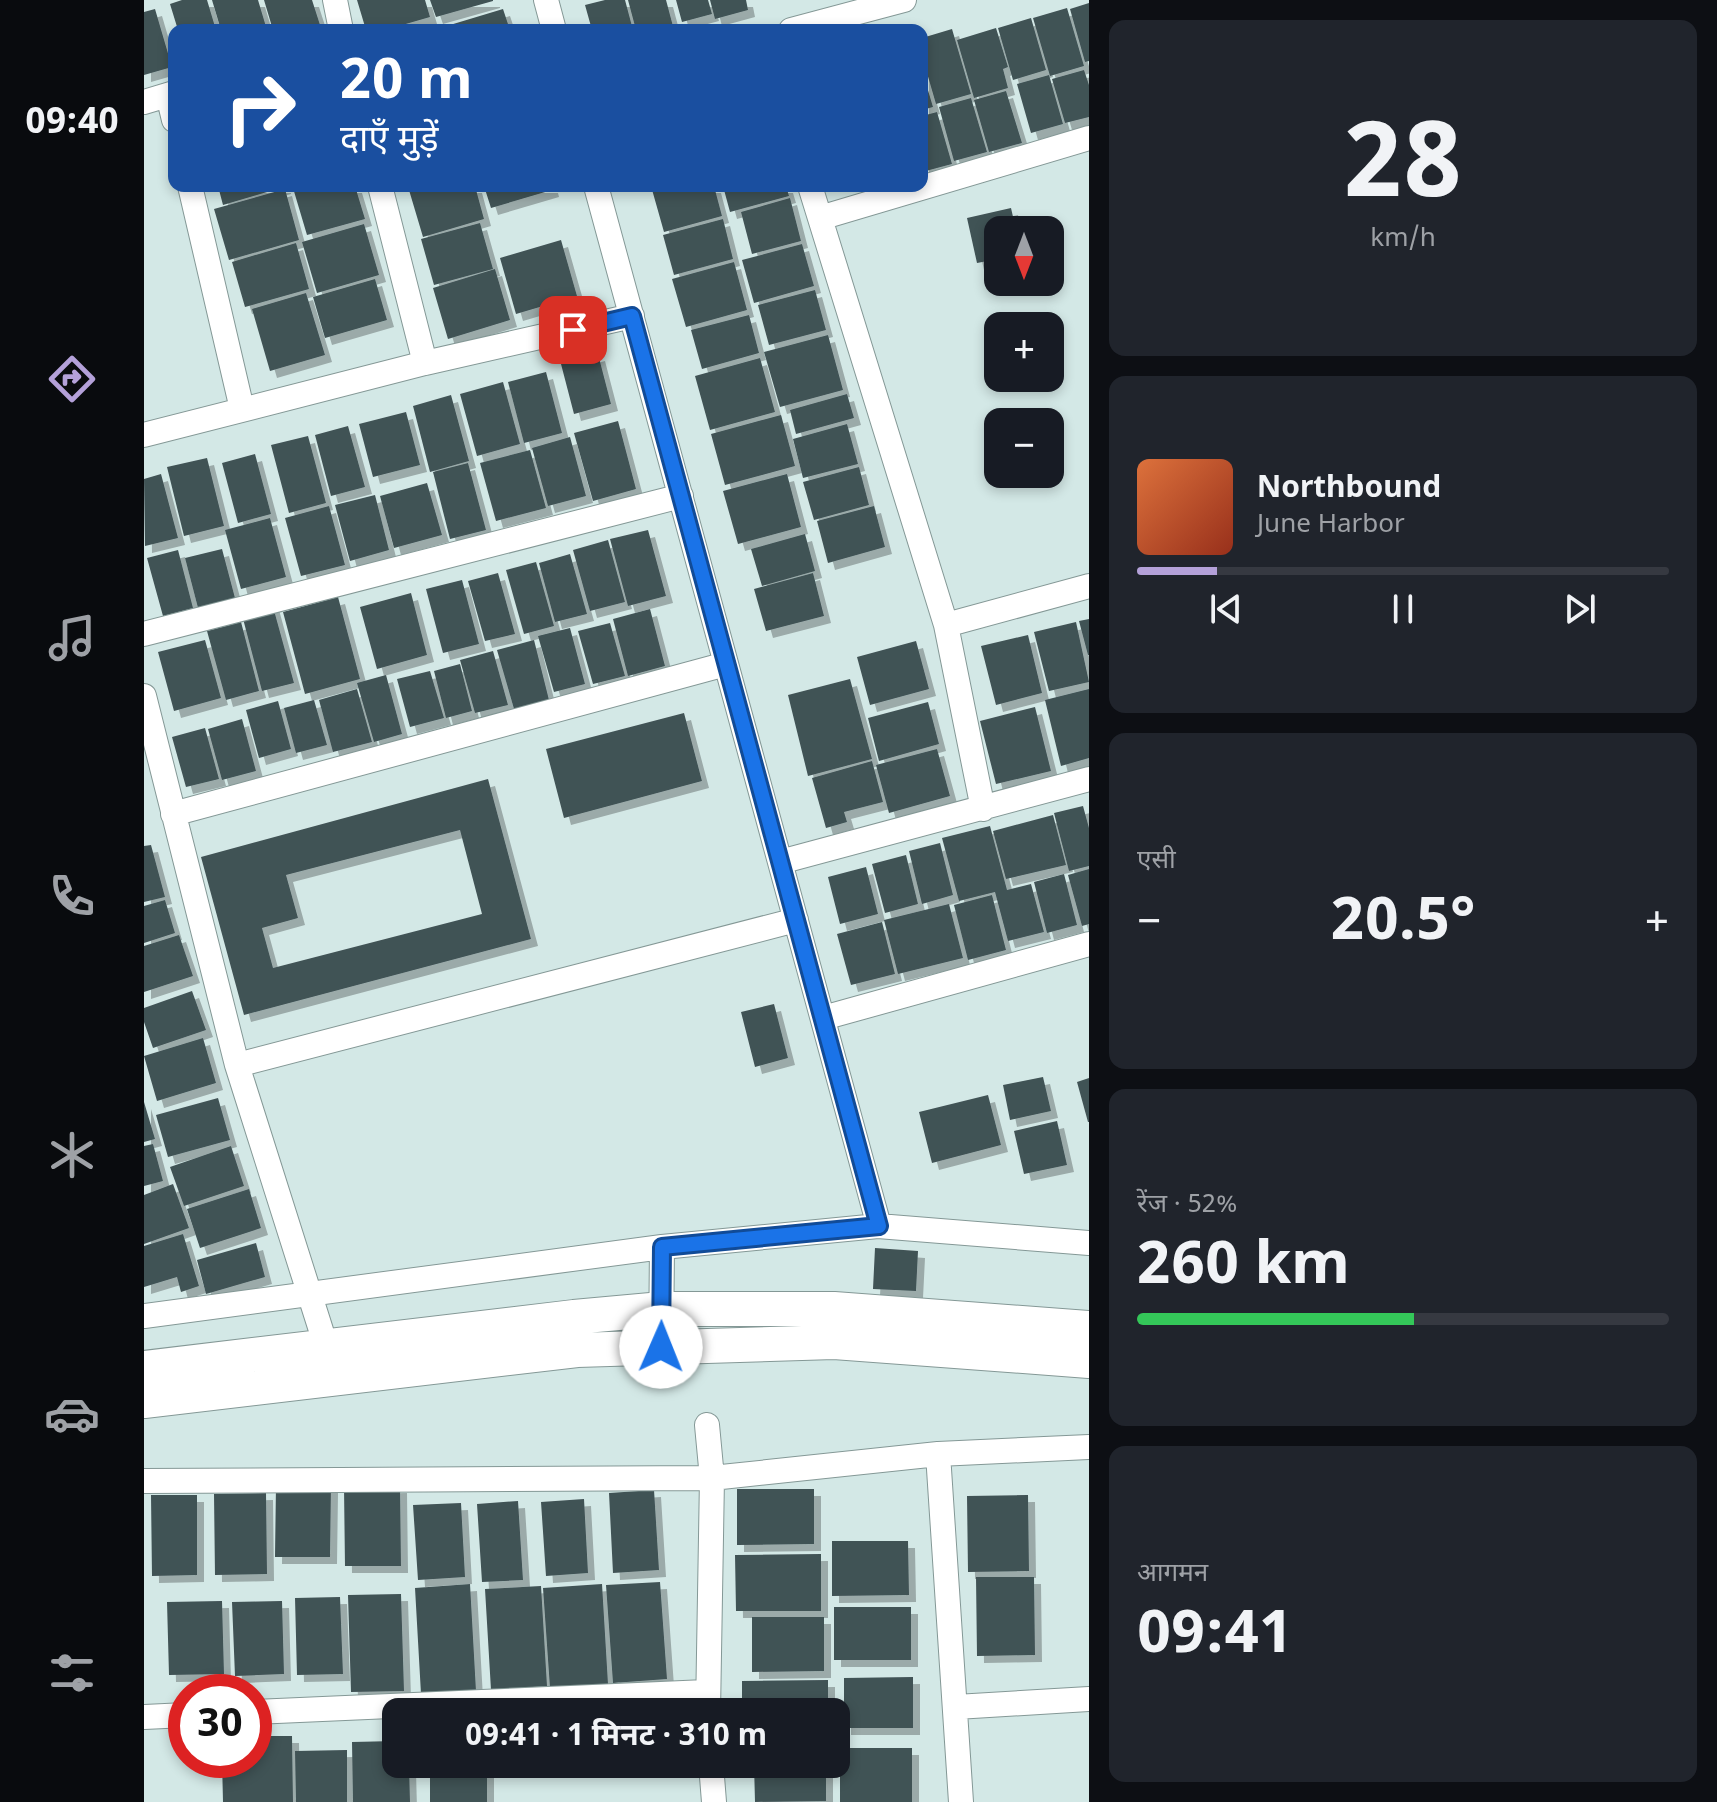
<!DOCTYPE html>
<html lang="hi">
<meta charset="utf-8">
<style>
body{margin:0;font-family:Georgia,"Noto Sans Devanagari",serif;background:#20242c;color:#f1f3f6;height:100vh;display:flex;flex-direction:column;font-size:30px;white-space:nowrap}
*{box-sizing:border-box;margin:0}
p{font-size:26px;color:#9ea1a6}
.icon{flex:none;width:44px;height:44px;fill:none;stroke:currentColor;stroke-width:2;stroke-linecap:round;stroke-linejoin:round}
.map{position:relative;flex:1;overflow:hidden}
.details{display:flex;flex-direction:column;gap:20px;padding:20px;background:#0d0f14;width:628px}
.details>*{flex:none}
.top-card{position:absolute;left:24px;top:24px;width:760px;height:168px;border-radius:16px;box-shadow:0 4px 12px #0003;background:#1a4fa0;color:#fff;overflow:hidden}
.needle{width:52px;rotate:180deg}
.tools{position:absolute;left:840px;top:216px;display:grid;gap:16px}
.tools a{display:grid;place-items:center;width:80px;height:80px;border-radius:16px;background:#171b24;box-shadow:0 4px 12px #0003;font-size:40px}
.speed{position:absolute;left:24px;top:1674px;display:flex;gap:16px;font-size:40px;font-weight:700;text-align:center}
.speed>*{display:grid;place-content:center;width:104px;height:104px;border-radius:50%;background:#171b24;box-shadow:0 4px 12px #0003;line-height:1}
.speed .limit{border:12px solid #d22;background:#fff;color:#111}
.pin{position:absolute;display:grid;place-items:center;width:68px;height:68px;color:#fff;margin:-34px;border-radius:16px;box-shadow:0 4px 12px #0006}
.me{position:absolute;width:88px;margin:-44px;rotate:1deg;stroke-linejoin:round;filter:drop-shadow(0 0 6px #0008)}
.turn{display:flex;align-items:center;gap:28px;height:168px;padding:0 40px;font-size:36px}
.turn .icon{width:104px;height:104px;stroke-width:2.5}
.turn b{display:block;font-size:56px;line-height:68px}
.big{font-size:60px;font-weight:700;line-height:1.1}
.details .widget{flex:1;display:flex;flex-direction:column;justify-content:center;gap:12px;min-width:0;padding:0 28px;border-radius:16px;background:#20242c}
.details .dial{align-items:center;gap:0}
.dial b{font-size:104px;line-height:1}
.song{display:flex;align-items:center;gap:24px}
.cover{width:96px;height:96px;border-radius:12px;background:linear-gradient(135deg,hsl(20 70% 55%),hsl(10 70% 35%))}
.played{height:8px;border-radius:4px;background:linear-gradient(90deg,#b4a1d9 15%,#363941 15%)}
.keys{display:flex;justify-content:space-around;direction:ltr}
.heat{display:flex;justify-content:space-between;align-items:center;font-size:44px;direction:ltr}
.charge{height:12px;border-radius:6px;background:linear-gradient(90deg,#34c759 52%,#363941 0)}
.trip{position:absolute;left:238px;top:1698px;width:468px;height:80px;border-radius:16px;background:#171b24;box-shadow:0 4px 12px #0003;font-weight:700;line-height:80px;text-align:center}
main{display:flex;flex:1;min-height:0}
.dock{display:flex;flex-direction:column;width:144px;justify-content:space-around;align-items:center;background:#090b0e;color:#9ea1a6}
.dock .icon{width:56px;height:56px}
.dock .current{color:#b4a1d9}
.dock b{font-size:36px;color:#f1f3f6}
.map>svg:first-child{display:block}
.building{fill:#415255;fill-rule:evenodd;filter:url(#shadow)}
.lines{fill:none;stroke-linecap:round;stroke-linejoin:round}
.street-casing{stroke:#849896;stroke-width:26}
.secondary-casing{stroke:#849896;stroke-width:36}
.street{stroke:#fff;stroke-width:24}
.secondary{stroke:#fff;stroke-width:34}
.route-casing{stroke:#114b97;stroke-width:20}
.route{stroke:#1a73e8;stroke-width:14}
</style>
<main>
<nav class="dock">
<b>09:40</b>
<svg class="icon current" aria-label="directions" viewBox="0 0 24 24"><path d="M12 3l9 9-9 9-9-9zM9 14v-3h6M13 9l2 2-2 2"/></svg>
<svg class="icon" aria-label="music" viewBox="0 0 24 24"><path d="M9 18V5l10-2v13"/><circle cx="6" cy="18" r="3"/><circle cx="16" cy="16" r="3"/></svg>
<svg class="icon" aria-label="phone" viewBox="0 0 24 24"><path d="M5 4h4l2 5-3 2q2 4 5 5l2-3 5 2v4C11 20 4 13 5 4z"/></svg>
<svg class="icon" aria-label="climate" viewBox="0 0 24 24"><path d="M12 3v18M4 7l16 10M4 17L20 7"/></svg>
<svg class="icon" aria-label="car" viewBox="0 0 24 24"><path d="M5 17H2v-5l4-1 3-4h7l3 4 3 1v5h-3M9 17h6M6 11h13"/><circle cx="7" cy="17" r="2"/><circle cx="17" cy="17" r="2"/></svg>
<svg class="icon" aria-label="filters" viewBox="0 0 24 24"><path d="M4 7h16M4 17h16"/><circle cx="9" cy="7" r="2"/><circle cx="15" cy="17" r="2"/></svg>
</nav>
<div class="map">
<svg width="945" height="1802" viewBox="0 0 945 1802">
<defs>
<filter id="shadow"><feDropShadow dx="7" dy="7" stdDeviation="0" flood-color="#0004"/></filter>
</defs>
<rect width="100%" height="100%" fill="#d3e8e6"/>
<path class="building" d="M38,0H63L72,30H34L26,4Z
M68,0H114L123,30H77Z
M120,0H168L177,28L129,30Z
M213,0H281L286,17L241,30H222Z
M286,0H349V1L292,17Z
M461,0H481L489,30H448L441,5Z
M484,0H522L530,30H492Z
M532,0H564L568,14L538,22Z
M566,0H602L604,10L571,19Z
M945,3V61L941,62L926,9Z
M923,8L940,66L906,76L889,18Z
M11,9L28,67L0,75V12Z
M359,9L366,30H297L296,28Z
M887,18L902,70L869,80L854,28Z
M852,28L864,67L859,69L864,88L830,98L813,40Z
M808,29L827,94L792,104L778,56V38Z
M778,70L789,107L778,110Z
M940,70L945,85V117L921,123L908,79Z
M905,75L919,124L887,133L873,84Z
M862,91L878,143L845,152L830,100Z
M827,98L843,152L810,161L795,107Z
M793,112L808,164L778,172V116Z
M74,186H140V187L79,205Z
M155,186H211L221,219L163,235L149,188Z
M279,186H331L340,219L279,237L265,190Z
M340,186H407L408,190L347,208Z
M507,186H570L578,216L520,232Z
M579,186H642L645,196L586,212Z
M141,189L155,240L85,260L70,209Z
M646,198L657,241L608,254L597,212Z
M867,208L872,230H854V259L833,263L823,218Z
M579,219L589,259L530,275L519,235Z
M336,223L349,269L290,285L277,239Z
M220,224L235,275L173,293L158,242Z
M417,240L433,296L372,314L356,258Z
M152,243L165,289L101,307L88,262Z
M658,244L670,286L610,303L598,260Z
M590,262L603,310L542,327L528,279Z
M351,269L366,320L304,339L289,288Z
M231,279L243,320L181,338L169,297Z
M671,290L682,330L625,345L614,305Z
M162,293L181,355L126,371L108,309Z
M605,315L615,353L558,369L547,330Z
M684,335L699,390L636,407L620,352Z
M454,354L467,404L430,414L417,364Z
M616,358L631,412L566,430L551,376Z
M402,372L418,433L380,443L364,382Z
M359,382L376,444L333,456L316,394Z
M703,394L710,418L652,434L646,410Z
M307,395L325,461L286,472L269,406Z
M262,412L276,465L229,477L215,424Z
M637,415L651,466L581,485L567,434Z
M474,421L492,489L449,501L430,433Z
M703,424L714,464L659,478L649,439Z
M204,426L221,487L187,496L171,435Z
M164,436L182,503L145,513L127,445Z
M426,437L442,496L404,506L388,448Z
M386,450L402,508L352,521L336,463Z
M111,454L127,514L94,523L78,463Z
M63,458L80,526L40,536L23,467Z
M324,463L342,530L306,539L289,472Z
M715,467L725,505L670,520L659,482Z
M17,474L34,538L1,546L0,479Z
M643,474L657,527L594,544L579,491Z
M283,483L298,535L250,548L236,496Z
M231,495L245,550L206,561L191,505Z
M185,506L201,565L157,576L141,518Z
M730,506L741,547L684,563L673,521Z
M126,518L142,577L97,589L81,530Z
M504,530L522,596L484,606L466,539Z
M661,534L671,571L618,586L607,549Z
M464,540L481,602L446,611L429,550Z
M78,549L91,598L54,608L41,558Z
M34,550L49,608L19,616L3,558Z
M426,554L443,614L411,622L395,563Z
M392,562L410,626L380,634L362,570Z
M354,573L371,634L341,641L324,581Z
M669,573L680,616L622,631L610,589Z
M318,580L335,644L299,653L282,589Z
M267,593L283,655L233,669L216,607Z
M194,597L216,679L161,694L139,612Z
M128,603L150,683L118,691L97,611Z
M506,609L521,666L484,676L469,619Z
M945,619V655H944L935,621Z
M97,622L115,691L82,700L63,631Z
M932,622L945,682L905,691L890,632Z
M466,623L481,676L449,684L434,631Z
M426,628L441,684L410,692L394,636Z
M884,635L898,693L852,705L837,646Z
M61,640L77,698L30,711L14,652Z
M390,640L405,700L370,709L353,650Z
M772,641L785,689L726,705L713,657Z
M349,651L364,705L331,713L316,660Z
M316,664L328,711L302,718L290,671Z
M286,671L300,718L266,727L253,679Z
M242,675L258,734L230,742L213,683Z
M706,679L728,759L664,776L644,695Z
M213,689L228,742L189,752L175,700Z
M945,689V758L917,766L901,700Z
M170,700L183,745L152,753L140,708Z
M134,701L147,749L115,758L102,710Z
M784,702L795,744L735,761L724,718Z
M891,707L907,771L852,784L836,721Z
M540,713L558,781L420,818L402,749Z
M98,719L112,771L78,780L64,729Z
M61,728L75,779L42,787L28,737Z
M793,749L806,796L745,813L732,765Z
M728,761L739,802L700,812L703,822L682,828L668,778Z
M344,779L387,939L100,1015L57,857ZM316,830L338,914L129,968L118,928L154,918L142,875Z
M939,806L945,828V866L925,871L910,813Z
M909,815L922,865L862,879L849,831Z
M846,826L863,890L887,884L900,932L864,941L851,892L815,901L798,838Z
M796,843L809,895L778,904L765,851Z
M7,845L21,897L0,902V846Z
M762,855L774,904L741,913L728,864Z
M722,867L734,914L696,924L684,877Z
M945,869V924L938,926L924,875Z
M920,874L933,925L903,933L890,882Z
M848,895L862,950L824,960L810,905Z
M21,900L31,933L0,943V906Z
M805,904L819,958L754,974L740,920Z
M738,922L751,974L707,985L693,934Z
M35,935L49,976L0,992V946Z
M48,991L62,1030L9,1048L0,1022V1008Z
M630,1004L644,1058L611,1067L597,1012Z
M59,1038L72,1083L13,1101L0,1056Z
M899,1077L907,1111L866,1120L859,1085Z
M945,1078V1122H944L933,1082Z
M844,1095L857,1145L788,1163L775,1112Z
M74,1098L86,1140L24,1157L12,1115Z
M0,1102L11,1139L0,1142Z
M913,1121L923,1165L880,1174L870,1131Z
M9,1144L19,1181L0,1186V1146Z
M87,1146L100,1186L40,1206L26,1167Z
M29,1184L45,1228L0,1244V1195Z
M105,1189L117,1228L56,1248L43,1209Z
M39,1234L55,1286L37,1292L33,1277L0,1287V1246Z
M112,1243L121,1277L62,1294L53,1260Z
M731,1248L774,1251L772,1291L729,1289Z
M132,1485L187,1486L186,1557H131Z
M256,1486L257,1566H201L200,1487Z
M593,1489H670V1544L593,1545Z
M510,1490L515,1570L469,1573L465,1493Z
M122,1493L123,1574L71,1575L70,1494Z
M7,1495H53V1575L8,1576Z
M884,1495L885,1571L824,1572L823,1496Z
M440,1499L444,1573L402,1576L397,1502Z
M374,1501L379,1580L338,1582L333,1504Z
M317,1503L321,1577L274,1580L269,1505Z
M688,1541H764L765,1595L688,1596Z
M677,1554V1611H592L591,1555Z
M832,1577H890L891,1655L833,1656Z
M516,1582L523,1679L469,1683L462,1585Z
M326,1584L332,1691L277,1694L271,1588Z
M458,1584L464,1684L406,1688L399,1588Z
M397,1586L403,1686L347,1690L341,1589Z
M257,1594L260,1691L207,1692L204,1595Z
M196,1597L199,1674L153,1675L151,1598Z
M78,1601L80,1674L25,1675L23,1602Z
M138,1601L140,1674L91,1676L88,1602Z
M690,1607H767V1660H690Z
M608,1617H680V1671L608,1672Z
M769,1677V1728H700V1678Z
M684,1680V1712H598V1681Z
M110,1736H148L149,1802H79L78,1760H110Z
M252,1741V1764H265L266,1802H209L208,1742Z
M696,1748H768V1802H696Z
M203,1750V1802H152L151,1751Z
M286,1764H343V1802H286Z
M610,1764H682V1801L611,1802Z"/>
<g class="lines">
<g class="street-casing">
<path id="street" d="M191,0L197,30
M402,0L410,30
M647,30L760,0
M24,95L30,120
M0,102L30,93
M46,186L98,409
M236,186L281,363
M452,186L735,1226
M666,186L802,625L839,809
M676,218L945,138
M0,435L281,363L488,316
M802,625L945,586
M0,634L537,496
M0,696L93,1065L182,1346
M29,814L582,664
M636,862L945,779
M679,1018L945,944
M93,1065L652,920
M0,1316L518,1247L734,1226L945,1243
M517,1347L518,1247
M563,1425L568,1478L564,1712
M794,1454L817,1802
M0,1481L568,1478L794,1454L945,1447
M812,1707L945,1699
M110,1712L562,1692
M0,1717L42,1715
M567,1764L570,1802"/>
</g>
<g class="secondary-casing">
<path id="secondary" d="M0,1368L430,1317L518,1309H690L945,1328
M0,1401L433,1350L690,1342L945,1361"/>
</g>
<use href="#street" class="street"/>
<use href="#secondary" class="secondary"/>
</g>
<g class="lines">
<g class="route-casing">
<path id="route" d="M429,330L488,316L735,1226L518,1247L517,1347"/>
</g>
<use href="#route" class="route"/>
</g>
</svg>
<div class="tools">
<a><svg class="needle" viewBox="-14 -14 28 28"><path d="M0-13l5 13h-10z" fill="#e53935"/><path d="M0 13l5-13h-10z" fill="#9ea1a6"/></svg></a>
<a>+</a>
<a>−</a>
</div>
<div class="speed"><div class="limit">30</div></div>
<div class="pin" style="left:429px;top:330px;background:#d93025"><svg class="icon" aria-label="arrive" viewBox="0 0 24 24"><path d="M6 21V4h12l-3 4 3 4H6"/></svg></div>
<svg class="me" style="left:517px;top:1347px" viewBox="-20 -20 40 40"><circle r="19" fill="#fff"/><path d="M0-13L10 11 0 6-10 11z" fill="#1a73e8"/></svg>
<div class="trip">09:41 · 1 मिनट · 310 m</div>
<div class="top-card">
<div class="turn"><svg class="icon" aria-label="right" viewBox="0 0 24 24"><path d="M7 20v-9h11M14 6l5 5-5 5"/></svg><div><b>20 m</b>दाएँ मुड़ें</div></div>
</div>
</div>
<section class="details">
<div class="widget dial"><b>28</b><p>km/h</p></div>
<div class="widget">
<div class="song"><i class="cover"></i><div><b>Northbound</b><p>June Harbor</p></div></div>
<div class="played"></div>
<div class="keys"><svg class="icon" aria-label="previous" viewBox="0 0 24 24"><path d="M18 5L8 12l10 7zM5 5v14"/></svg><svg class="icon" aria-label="pause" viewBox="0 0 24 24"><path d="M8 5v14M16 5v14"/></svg><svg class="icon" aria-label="next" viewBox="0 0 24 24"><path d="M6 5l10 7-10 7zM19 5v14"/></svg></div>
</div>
<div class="widget"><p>एसी</p>
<div class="heat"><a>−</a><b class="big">20.5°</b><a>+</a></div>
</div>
<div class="widget"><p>रेंज · 52%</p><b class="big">260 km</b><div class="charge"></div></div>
<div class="widget"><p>आगमन</p><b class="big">09:41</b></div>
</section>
</main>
